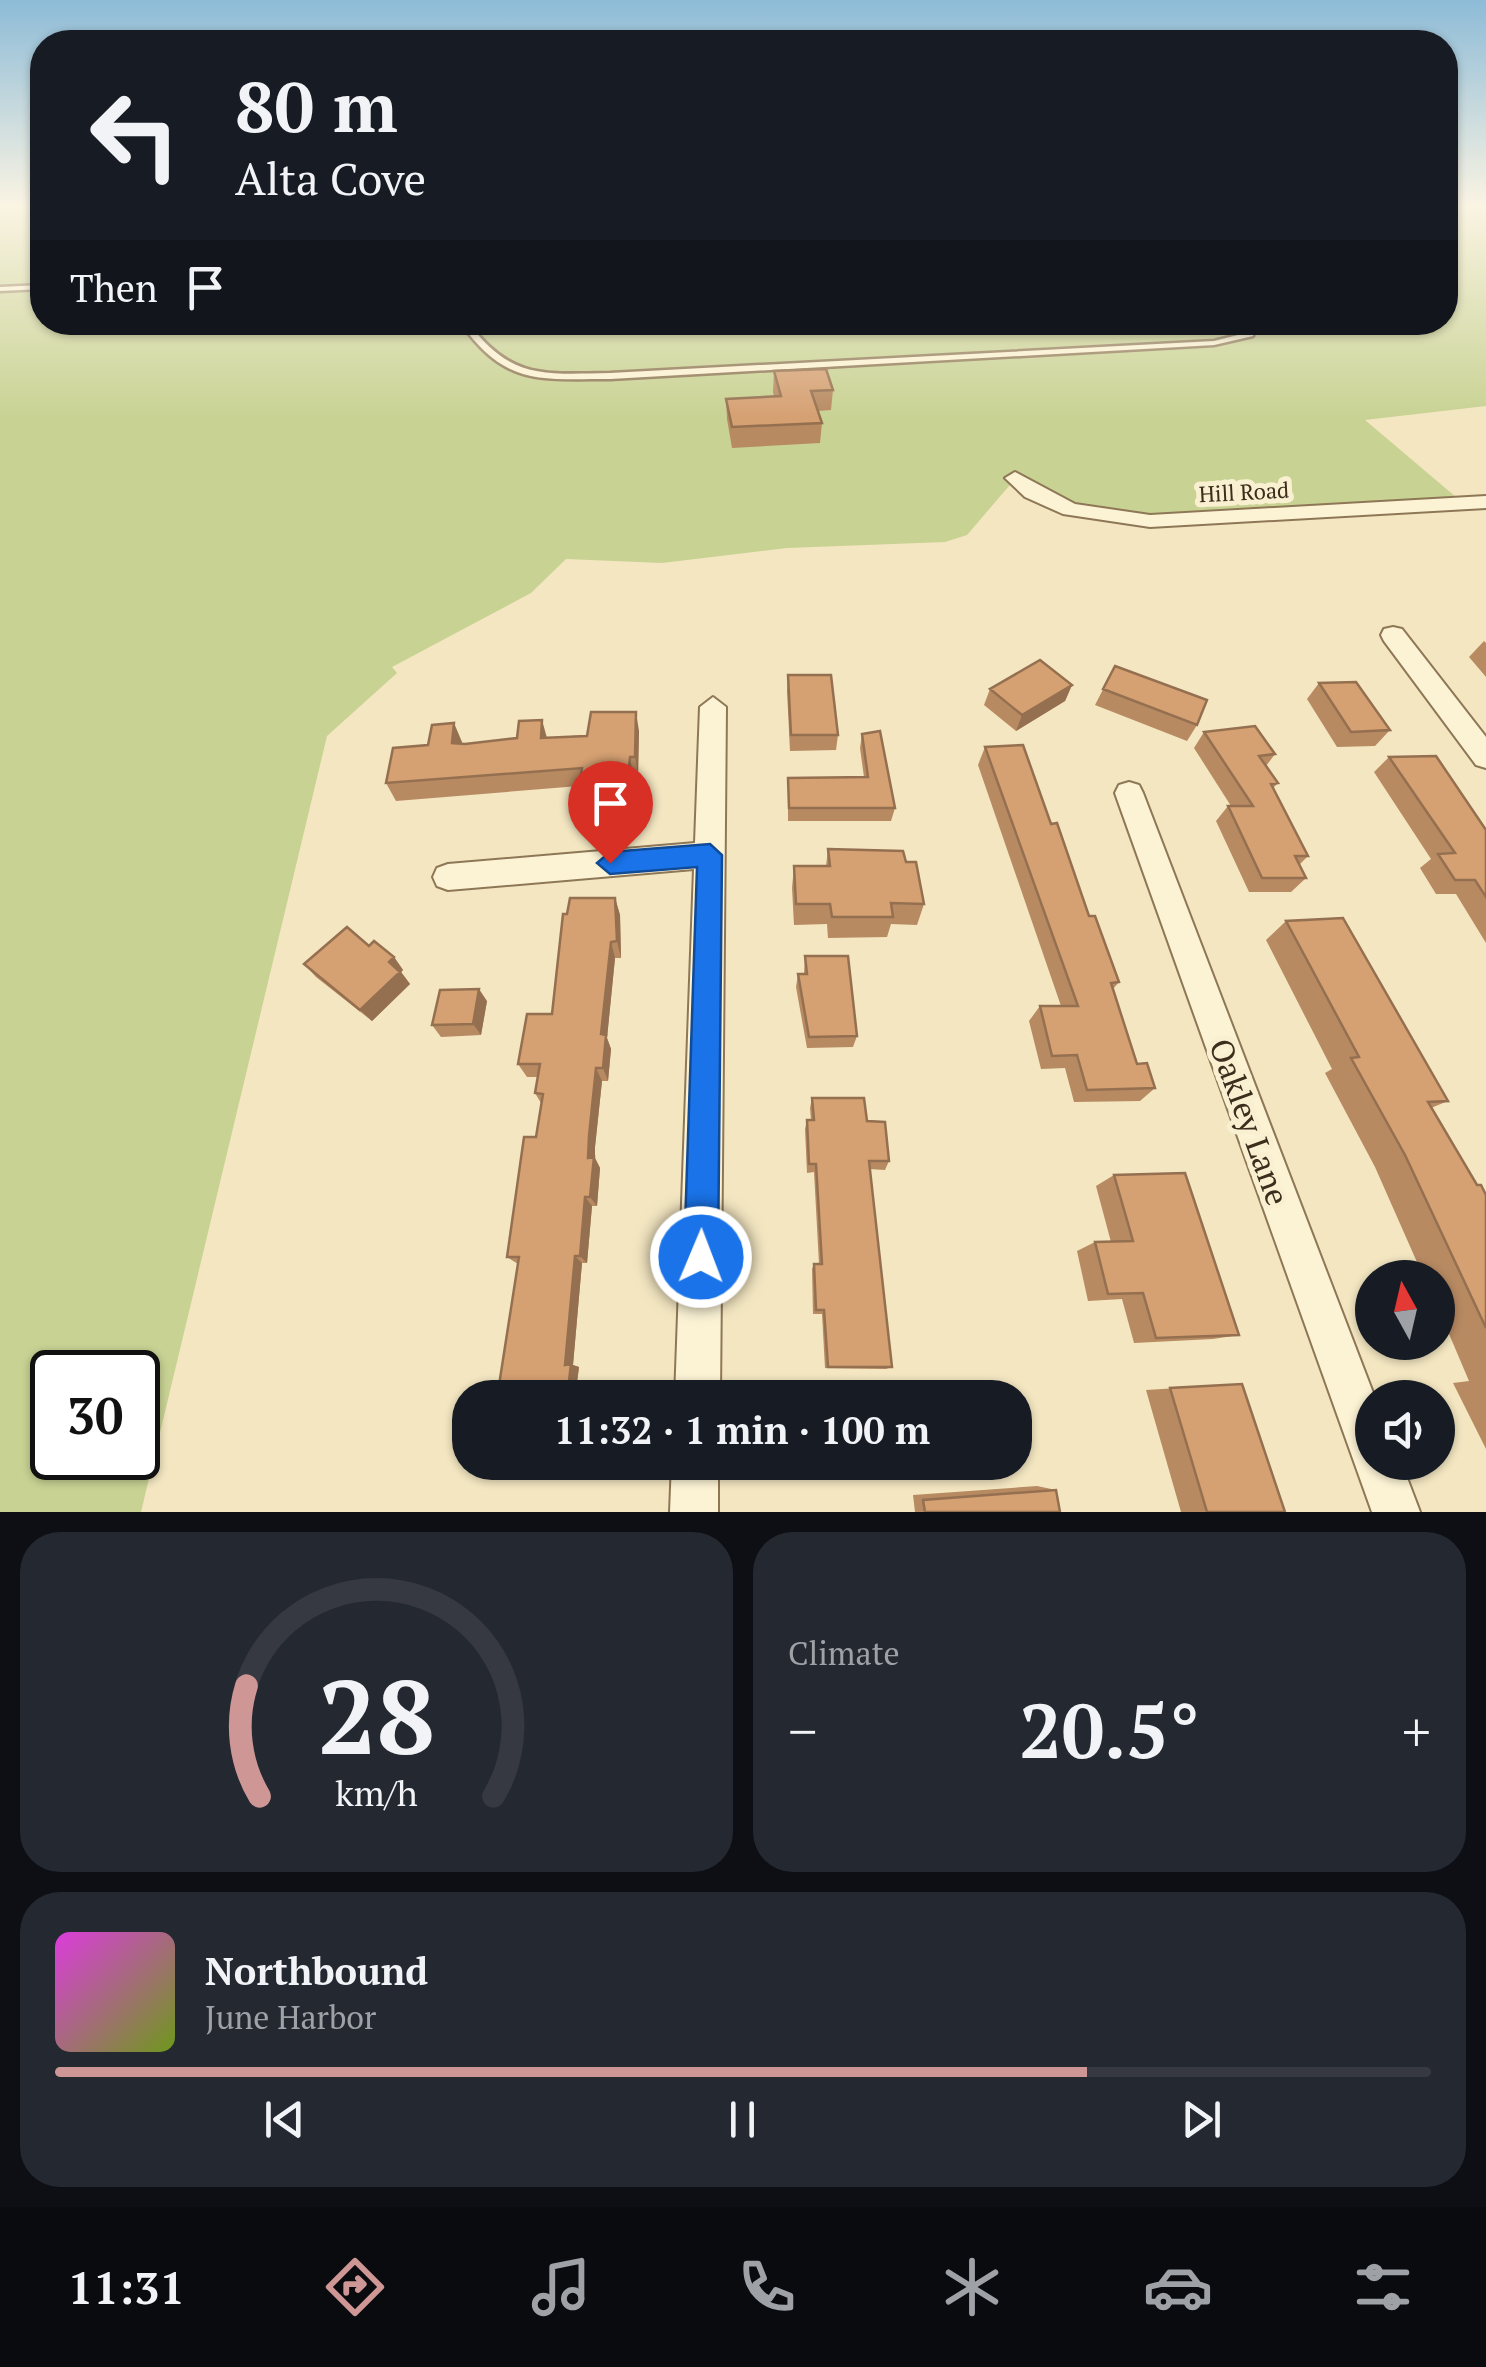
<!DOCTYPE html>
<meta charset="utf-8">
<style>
body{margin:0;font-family:"PT Serif",serif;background:#242831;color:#f1f3f6;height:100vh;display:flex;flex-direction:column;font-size:38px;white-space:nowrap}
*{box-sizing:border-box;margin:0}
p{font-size:32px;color:#9ea1a6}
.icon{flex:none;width:55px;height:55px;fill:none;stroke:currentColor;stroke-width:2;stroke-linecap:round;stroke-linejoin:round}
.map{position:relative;height:1512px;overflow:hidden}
.drawer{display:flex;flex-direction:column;gap:20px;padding:20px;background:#0d0f14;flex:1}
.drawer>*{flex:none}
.hud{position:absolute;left:30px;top:30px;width:1428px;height:305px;border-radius:40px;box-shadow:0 2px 8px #0004;background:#171b24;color:#f1f3f6;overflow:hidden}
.needle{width:65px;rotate:352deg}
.tools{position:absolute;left:1355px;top:1260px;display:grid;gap:20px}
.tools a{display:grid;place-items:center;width:100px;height:100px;border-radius:50%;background:#171b24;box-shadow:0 2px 8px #0004;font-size:50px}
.speed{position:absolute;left:30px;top:1350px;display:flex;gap:20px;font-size:50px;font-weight:700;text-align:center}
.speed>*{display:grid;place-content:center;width:130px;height:130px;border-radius:50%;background:#171b24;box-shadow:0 2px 8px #0004;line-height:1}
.speed .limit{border:5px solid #111;border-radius:15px;background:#fff;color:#111}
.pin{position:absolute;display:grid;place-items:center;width:85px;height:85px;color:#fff;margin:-102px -42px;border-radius:50% 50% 50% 0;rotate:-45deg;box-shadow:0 0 10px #0007}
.pin .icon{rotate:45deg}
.me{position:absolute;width:110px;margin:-55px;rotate:1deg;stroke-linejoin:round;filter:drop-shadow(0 0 8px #0008)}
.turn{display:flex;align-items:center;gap:35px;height:210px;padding:0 40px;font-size:45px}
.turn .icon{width:130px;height:130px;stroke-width:2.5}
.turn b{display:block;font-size:70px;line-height:85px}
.then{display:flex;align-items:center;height:95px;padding:0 40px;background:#0003;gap:20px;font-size:38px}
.big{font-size:75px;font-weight:600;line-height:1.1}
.drawer .widget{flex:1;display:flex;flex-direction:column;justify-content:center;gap:15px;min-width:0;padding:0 35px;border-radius:40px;background:#242831}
.drawer .dial{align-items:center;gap:0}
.dial svg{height:260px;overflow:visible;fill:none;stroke:#363941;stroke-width:7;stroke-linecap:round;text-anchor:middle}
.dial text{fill:#f1f3f6;stroke:none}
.song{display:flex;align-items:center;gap:30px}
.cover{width:120px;height:120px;border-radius:15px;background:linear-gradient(135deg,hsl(300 70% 55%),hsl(80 70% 35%))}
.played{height:10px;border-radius:5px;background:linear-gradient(90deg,#ce9695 75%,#363941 75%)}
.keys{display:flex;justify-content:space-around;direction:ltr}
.heat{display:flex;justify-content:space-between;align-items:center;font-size:55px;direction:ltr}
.drawer .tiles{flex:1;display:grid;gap:20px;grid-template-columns:1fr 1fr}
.widget:last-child{grid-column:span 2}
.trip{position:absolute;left:452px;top:1380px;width:580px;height:100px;border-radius:40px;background:#171b24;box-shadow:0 2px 8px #0004;font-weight:600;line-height:100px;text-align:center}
.dock{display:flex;height:160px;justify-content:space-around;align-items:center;background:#090b0e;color:#9ea1a6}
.dock .icon{width:70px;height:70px}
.dock .on{color:#ce9695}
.dock b{font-size:45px;color:#f1f3f6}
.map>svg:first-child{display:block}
.green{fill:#c8d293;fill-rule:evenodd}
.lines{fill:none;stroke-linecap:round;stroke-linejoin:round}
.lane-casing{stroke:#8e7756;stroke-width:5}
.street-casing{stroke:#8e7756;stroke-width:4}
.lane{fill:#fcf3d5;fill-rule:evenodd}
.street{fill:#fcf3d5;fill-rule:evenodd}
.wall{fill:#b78a62}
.shaded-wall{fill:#957050}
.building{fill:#d5a072;stroke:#957050;stroke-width:2.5}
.route{fill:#1a73e8;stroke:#114b97;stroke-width:2.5}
.labels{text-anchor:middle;stroke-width:10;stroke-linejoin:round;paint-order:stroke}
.far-street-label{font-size:22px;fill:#3c2d1c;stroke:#f9f0d1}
.near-street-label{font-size:32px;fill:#3c2d1c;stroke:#f9f0d1}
</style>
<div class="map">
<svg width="1486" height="1512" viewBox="0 0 1486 1512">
<rect width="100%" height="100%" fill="#f3e6c1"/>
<path class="green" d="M0,207H42V322H1445V207H1486V406L1365,420L1463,503L1205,520L1094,516L1015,479L967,535L945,542L787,548L662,563L566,559L531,593L392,667L397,673L327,736L141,1512H0ZM52,1372H138V1458H52Z"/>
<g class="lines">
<g class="lane-casing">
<path id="lane" d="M42,285V289L0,291V287Z
M460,322H468C510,380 545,374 610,373L1214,341L1246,333L1247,322H1255L1253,336L1214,345L610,379C539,379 505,386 460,322Z"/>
</g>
<g class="street-casing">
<path id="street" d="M1015,472L1075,504L1150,515L1486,496V508L1150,527L1063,514L1025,497L1005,478Z
M1393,627L1402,629L1486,737V768L1476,765L1384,641L1381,635L1384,629Z
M713,697L726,707L720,1398H675L694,869L448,890L437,886L433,877L437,868L448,864L695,843L700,707Z
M1129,782L1139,785L1143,793L1375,1398L1372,1462H1401L1420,1512H1372L1115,793L1119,785Z
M672,1462H718V1512H670Z"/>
</g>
<use href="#lane" class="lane"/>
<use href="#street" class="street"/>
</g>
<path class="wall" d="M774,371L833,390L831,410L818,411L822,423L820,443L732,448L727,419L726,399L774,396L773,392Z
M1484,641L1486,643V677L1469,657Z
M1115,666L1197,725L1187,741L1095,705Z
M788,675L838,735L836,750L790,751L787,691Z
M1319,683L1390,730L1375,746L1337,747L1307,699Z
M1072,685L1065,701L1016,731L984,705L990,689Z
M639,731L638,775L633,776L630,805H583L579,786L396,801L386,783L462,742V744Z
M1204,732L1275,754L1266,766L1278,783L1273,788L1308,856L1299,865L1306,878L1291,892H1249L1216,821L1228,806H1231L1194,748Z
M862,734L895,808L891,821H788V778L864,777L860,748Z
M985,747L1051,824L1089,916L1119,982L1113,989L1137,1064L1155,1088L1140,1101L1074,1102L1065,1068L1041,1069L1029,1021L1040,1006H1061L978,765Z
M1389,757L1486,830V943L1456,894H1436L1420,868L1431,859L1374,772Z
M828,849L906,862L924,904L917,925L891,924L887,937L828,938L827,924L794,925L792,888L794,866H826Z
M615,898L620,915L621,958H615L607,1038L611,1049L608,1081H602L595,1147V1158L600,1168L597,1206H592L587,1263H582L573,1365L579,1367L575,1398L518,1264L507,1257L536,1137L541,1103L535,1093L538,1077H527L518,1064L552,1014L567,914Z
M1286,921L1448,1101L1431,1108L1477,1185L1486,1195V1449L1453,1383L1469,1381L1438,1308V1278H1424L1375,1167L1325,1073L1332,1069L1266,940Z
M369,946L394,957L403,970L401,972L410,984L372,1021L316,977L304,964Z
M805,956L857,1036L853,1047L807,1048L796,987L798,974H804Z
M487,1001L481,1035L441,1037L432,1025Z
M812,1098L867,1121L889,1161L885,1170L869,1169L892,1367L886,1369L825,1368L822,1314H813L812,1269L814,1264H819L814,1172L807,1173L805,1129L807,1120H811L810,1108Z
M1114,1175L1239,1335L1213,1339L1134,1343L1122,1299L1088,1301L1077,1251L1095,1242H1111L1096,1186Z
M1242,1384L1285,1512H1181L1146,1390Z
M1037,1486L1056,1490L1060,1512H915L913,1495Z"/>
<path class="shaded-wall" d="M1072,685L1065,701L1016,731L1022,715Z
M636,712L639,731L638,775L635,757Z
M542,720L547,738H541Z
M454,723L462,742L460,761L452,743Z
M630,757L633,776L630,805L627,787Z
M615,898L620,915L621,958L617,941Z
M611,942L615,958L607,1038L611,1049L608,1081L603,1068L601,1034Z
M394,957L403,970L401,972L410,984L372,1021L360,1010L389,962Z
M479,989L487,1001L481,1035L473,1024Z
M596,1068L602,1081L595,1147V1158L600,1168L597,1206L590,1197L588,1158Z
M585,1197L592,1206L587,1263L580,1256Z
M575,1256L582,1263L573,1365L579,1367L575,1398H567L565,1365Z
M553,1462H562L561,1473L552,1476Z"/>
<path class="building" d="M826,369L833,390L811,391L822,423L732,427L726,399L781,396L774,371Z
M1040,660L1072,685L1022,715L990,689Z
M1115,666L1207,700L1197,725L1103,689Z
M788,675H831L838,735H791Z
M1356,682L1390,730L1351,732L1319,683Z
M591,712H636L635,757H630L627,787H579L582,768L386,783L393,748L428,745L432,725L454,723L452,743L465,744L517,738L519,721L542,720L541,738L587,736Z
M1255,726L1275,754L1259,756L1278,783L1271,784L1308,856H1295L1306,878H1262L1228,806H1253L1204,732Z
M880,731L895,808H789L788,778L868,777L862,734Z
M1023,745L1051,824L1057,823L1089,916H1095L1119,982L1111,983L1137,1064L1147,1063L1155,1088L1087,1090L1077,1055L1052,1056L1040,1006H1078L985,747Z
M1436,756L1486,830V897L1475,880H1455L1438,854L1455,853L1389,757Z
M828,849L903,851L906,862H916L924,904L891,903L893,917H832L830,904H796L794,866H830Z
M570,898H615L617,941L611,942L601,1034L606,1035L603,1068H596L589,1136L588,1158L594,1157L590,1197H585L580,1256H575L565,1365L571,1364L567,1398H497L519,1257H507L524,1137H536L543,1094L535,1093L540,1064H518L527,1014H552L563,914H567Z
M1343,918L1448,1101L1428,1102L1477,1185H1481L1486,1195V1328L1405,1155L1351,1058L1359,1057L1286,921Z
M347,927L369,946L374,941L394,957L389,962L400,972L360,1010L304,964Z
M805,956H848L857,1036L809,1037L798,974H807Z
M479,989L473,1024L432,1025L440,990Z
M812,1098H864L867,1121L885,1122L889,1161H869L892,1367H828L824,1310H816L814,1264H822L816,1164H809L807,1120H814Z
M1185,1173L1239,1335L1156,1338L1143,1293L1108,1294L1095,1242L1133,1241L1114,1175Z
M1242,1384L1285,1512H1207L1170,1388Z
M488,1462H553L552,1476L486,1474Z
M1056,1490L1060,1512H925L923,1500Z"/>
<linearGradient id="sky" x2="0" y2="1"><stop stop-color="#8dbbd7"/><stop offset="0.49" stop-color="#faf4e3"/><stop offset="1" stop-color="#faf4e3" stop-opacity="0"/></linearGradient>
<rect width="1486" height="419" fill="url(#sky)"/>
<path class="route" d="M710,844L722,855L718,1257L713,1269L701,1274L689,1269L684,1257L697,867L610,874L597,863L610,852Z"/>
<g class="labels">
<g class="far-street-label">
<text transform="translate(1244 492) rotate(-3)" y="8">Hill Road</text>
</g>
<g class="near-street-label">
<text transform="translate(1249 1122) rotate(70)" y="11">Oakley Lane</text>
</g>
</g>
</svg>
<div class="tools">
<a><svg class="needle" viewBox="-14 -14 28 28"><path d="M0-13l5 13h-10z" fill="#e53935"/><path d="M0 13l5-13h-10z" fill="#9ea1a6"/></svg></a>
<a><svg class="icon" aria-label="sound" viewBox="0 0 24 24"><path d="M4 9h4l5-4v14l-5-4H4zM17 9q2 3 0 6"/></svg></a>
</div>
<div class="speed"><div class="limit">30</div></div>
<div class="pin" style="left:610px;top:863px;background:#d93025"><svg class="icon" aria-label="arrive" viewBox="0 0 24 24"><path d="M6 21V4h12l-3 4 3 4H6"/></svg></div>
<svg class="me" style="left:701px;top:1257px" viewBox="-20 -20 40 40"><circle r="17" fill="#1a73e8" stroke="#fff" stroke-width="3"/><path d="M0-11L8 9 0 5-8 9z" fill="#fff"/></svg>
<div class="trip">11:32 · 1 min · 100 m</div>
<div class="hud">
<div class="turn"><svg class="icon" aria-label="left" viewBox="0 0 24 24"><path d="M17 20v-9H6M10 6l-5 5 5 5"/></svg><div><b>80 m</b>Alta Cove</div></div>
<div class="then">Then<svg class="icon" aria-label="arrive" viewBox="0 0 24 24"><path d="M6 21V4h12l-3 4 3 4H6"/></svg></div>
</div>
</div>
<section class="drawer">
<div class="tiles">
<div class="widget dial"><svg viewBox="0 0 100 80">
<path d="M14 69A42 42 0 1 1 86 69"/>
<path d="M14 69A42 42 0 0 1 10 35" stroke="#ce9695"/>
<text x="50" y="56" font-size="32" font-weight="700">28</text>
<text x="50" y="72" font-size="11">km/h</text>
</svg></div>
<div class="widget"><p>Climate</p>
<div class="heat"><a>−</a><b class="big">20.5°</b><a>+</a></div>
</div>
<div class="widget">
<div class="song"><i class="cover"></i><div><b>Northbound</b><p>June Harbor</p></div></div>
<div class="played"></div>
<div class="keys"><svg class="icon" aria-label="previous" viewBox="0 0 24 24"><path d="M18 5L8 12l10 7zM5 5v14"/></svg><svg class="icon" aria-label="pause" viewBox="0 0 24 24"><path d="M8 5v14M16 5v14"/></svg><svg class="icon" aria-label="next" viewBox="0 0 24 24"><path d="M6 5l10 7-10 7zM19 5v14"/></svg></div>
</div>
</div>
</section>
<nav class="dock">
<b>11:31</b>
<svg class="icon on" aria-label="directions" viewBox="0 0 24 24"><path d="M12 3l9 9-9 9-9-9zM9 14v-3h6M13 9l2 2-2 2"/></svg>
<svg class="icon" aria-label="music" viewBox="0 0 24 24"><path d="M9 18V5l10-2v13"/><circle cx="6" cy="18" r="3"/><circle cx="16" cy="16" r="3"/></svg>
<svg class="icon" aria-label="phone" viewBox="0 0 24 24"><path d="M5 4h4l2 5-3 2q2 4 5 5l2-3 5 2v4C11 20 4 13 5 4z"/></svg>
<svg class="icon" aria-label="climate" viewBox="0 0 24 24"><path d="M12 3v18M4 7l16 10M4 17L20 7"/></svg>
<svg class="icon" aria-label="car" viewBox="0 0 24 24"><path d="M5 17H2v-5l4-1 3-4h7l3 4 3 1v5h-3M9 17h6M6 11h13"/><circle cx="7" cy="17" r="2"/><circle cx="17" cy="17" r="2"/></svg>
<svg class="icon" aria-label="filters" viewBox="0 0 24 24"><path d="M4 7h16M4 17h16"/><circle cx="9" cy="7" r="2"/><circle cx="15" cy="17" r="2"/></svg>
</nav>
